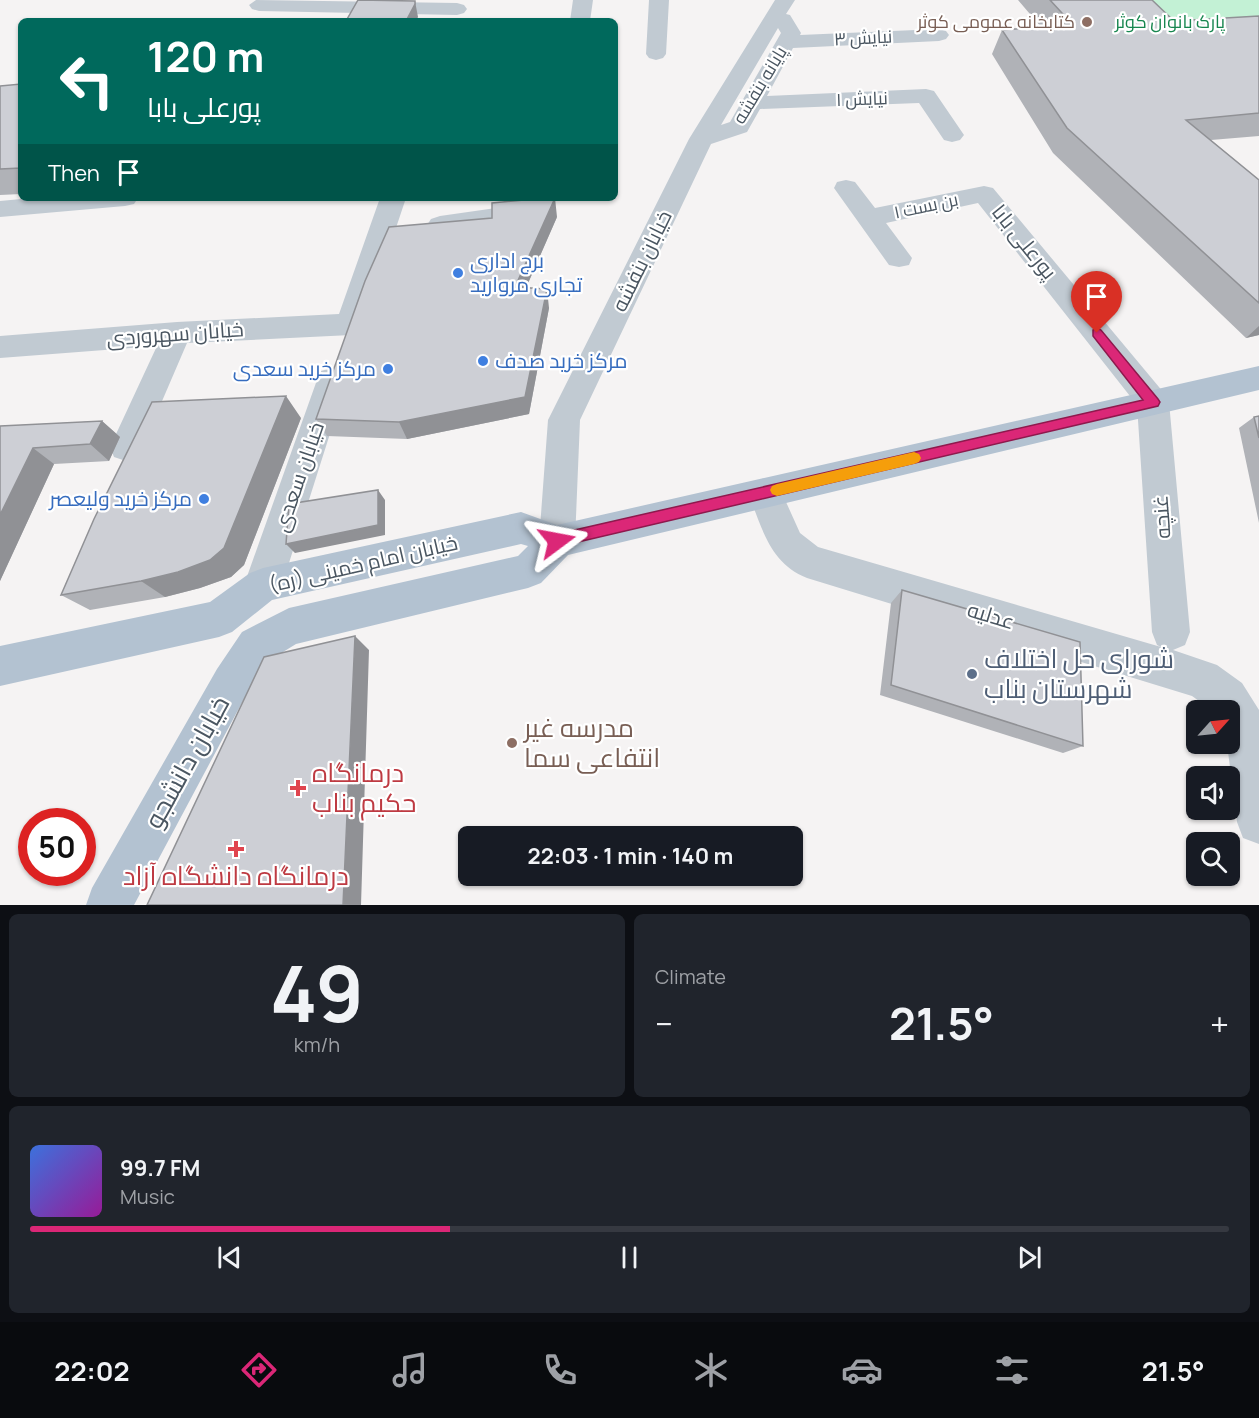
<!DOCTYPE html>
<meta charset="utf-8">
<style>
body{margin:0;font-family:Manrope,Cairo,sans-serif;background:#20242c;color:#f1f3f6;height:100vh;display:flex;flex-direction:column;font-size:22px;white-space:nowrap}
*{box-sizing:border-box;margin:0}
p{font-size:20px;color:#9ea1a6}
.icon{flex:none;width:33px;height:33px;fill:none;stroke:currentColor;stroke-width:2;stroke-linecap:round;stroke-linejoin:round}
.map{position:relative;height:905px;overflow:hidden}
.sheet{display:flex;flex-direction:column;gap:9px;padding:9px;background:#0d0f14;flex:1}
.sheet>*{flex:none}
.guide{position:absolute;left:18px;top:18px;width:600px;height:183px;border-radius:9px;box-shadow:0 2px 4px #0004;background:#00695c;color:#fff;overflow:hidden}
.needle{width:39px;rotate:63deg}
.tools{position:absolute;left:1186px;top:700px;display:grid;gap:12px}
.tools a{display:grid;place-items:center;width:54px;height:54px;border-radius:9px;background:#171b24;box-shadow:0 2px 4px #0004;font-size:30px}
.speed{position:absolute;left:18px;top:808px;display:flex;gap:12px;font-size:30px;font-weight:700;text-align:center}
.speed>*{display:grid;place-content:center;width:78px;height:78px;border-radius:50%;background:#171b24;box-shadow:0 2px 4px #0004;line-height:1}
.speed .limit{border:9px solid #d22;background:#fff;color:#111}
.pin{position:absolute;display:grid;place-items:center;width:51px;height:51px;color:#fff;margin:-62px -26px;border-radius:50% 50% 50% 0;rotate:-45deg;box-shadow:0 0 6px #0007}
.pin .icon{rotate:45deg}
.me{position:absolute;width:66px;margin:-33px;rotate:77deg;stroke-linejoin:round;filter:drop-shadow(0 0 4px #0008)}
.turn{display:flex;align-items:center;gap:21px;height:126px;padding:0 30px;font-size:27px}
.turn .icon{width:78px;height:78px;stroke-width:2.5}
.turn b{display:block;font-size:42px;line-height:51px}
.then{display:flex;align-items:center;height:57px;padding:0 30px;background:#0003;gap:12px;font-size:22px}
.big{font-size:45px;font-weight:700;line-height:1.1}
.sheet .card{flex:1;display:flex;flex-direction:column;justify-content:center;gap:9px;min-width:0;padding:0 21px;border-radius:9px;background:#20242c}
.sheet .dial{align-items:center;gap:0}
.dial b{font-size:78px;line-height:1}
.song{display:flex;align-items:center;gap:18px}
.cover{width:72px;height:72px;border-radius:9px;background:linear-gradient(135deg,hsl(220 70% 55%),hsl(300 70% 35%))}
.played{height:6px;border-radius:3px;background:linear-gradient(90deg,#db2777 35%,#363941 35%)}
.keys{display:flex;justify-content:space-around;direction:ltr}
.heat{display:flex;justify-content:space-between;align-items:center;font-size:33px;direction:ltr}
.sheet .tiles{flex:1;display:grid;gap:9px;grid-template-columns:1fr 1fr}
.card:last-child{grid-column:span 2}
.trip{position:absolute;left:458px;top:826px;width:345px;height:60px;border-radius:9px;background:#171b24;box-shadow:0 2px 4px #0004;font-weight:700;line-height:60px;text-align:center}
.dock{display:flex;height:96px;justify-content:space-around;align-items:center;background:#090b0e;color:#9ea1a6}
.dock .icon{width:42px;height:42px}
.dock .current{color:#db2777}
.dock b{font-size:27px;color:#f1f3f6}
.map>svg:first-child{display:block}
.green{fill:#c3f1d5}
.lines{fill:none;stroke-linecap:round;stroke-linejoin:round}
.minor{fill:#c1cad2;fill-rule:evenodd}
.major{fill:#b3c2d1;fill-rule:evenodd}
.wall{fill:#b0b2b7}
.shaded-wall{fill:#909195}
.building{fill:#cdcfd5;stroke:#909195;stroke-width:1.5}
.route{fill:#db2777;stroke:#8e194d;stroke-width:1.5}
.slow{fill:#f59e0b}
.education-dot{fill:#8d6e63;stroke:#fff;stroke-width:2}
.shop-dot{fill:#3f7fe0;stroke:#fff;stroke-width:2}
.service-dot{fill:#5c6f8a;stroke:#fff;stroke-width:2}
.health-dot{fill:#e0444e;stroke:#fff;stroke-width:2}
.labels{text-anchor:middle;stroke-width:4.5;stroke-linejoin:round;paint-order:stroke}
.far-education-label{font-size:18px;fill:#785e54;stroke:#fff;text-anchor:end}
.far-park-label{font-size:18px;fill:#17864f;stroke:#fff}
.far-street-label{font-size:18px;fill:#4a5661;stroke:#fff}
.street-label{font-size:21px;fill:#4a5661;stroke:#fff}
.shop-label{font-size:21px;fill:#366cbe;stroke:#fff;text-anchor:start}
.near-service-label{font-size:26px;fill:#4e5e75;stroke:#fff;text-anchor:start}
.near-education-label{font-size:26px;fill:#785e54;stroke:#fff;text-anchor:start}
.near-street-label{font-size:26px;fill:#4a5661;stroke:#fff}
.near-health-label{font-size:26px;fill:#be3a42;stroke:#fff;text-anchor:start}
</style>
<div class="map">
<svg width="1259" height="905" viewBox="0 0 1259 905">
<rect width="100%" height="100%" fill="#f5f3f3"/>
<path class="green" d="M1114,0H1259V51L1160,44Z"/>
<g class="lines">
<path class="minor" d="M256,0L457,3L464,5L467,9L464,13L457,15L259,11L252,9L249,5Z
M573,0H593L590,21H570Z
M649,0H669L666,54L663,58L656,60L649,58L646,54Z
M775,0H795L786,14L790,15L801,33L800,35L939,29L946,31L949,35L946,39L939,41L793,48L767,96L926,89L934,91L964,135L960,140L952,142L944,140L919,103L760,109L747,132L711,144L580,420L575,541L570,552L557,557L544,552L539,541L548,420L689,139ZM778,28L781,33L730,122L721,125Z
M846,180L855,182L875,208L984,186L993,188L1164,393L1169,402L1190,632L1185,645L1173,650L1217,665L1242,683L1259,710V844L1243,838L1237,822L1227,744H1230V711H1213L1192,696L807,578C769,563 762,527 748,493L753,482L765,478L777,482L800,533L818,547L1161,647L1157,645L1152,632L1137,405L978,203L886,223L912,258L909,265L899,267L889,265L834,188L837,182Z
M32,198H138L134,204L125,206L0,217V201Z
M380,198H406L361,332L351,335L187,343L138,457L126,461L114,457L110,447L157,346L0,358V336L177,322L339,314Z
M525,198H551V211L547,217L440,234L431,231L427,225L431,219L440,216L525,204Z
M332,368L343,371L347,380L282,585L276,597L263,602L250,597L244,585L317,380L321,371Z"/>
<path class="major" d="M1259,366V390L568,555L541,583L528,588L296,644L270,660L245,697L134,905H86L92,888L217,669L242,632L289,608L518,556L528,546L521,544L272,600L232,632L219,637L0,686V646L210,602L250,573L263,568L521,512L557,525Z"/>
</g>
<path class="wall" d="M1018,0H1152L1174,21L1259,16V136L1211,140L1259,180V335L1246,338L1053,153L992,54L1002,30L1041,27Z
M21,84V194L0,195V86Z
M557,217L526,288L549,308L529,414L407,439L327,436L316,419Z
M1259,416V523L1239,428L1254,417Z
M301,418L244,565L231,577L200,588L165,597L90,610L61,595Z
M102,421L120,437L109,461L54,464L0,581V426Z
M902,590L1083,746L1063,753L880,695L891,603Z"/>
<path class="shaded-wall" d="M415,1L418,17L416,21H406Z
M555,198L557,217L518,306L515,287Z
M547,289L549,308L529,414L407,439L399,422Z
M1259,326V335L1246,338Z
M286,396L301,418L244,565L231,577L200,588L165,597L141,581Z
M102,421L120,437L109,461L90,444Z
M33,448L54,464L0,581V515Z
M378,490L385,500V535L295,553L286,544Z
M355,636L369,650L361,905H343Z"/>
<path class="building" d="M358,0L415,1V4L406,21H346Z
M1050,0H1152L1174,21L1259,16V113L1186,120L1259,180V303L1067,128L1002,30L1072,24Z
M21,84V168L0,169V86Z
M545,198H555L515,287L547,289L525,397L399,422L316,419L365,281L389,227L492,218V203Z
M286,396L224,548L210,560L178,572L141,581L61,595L94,519L152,402Z
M1259,416V438L1254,417Z
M102,421L90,444L33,448L0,515V426Z
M378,490V525L286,544L289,504Z
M902,590L1080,642L1083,746L891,685Z
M355,636L343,905H147L264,657Z"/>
<path class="route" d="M1097,328L1101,330L1158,399L1160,402L1158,406L557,547L552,545L550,541L552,536L557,534L1143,400L1093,336V330Z"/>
<path class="slow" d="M914,452L919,454L921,458L919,462L914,464L777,496L772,494L770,490L772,486L777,484Z"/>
<g class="education-dot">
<circle cx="1087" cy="22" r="6"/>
<circle cx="512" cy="743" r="6"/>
</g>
<g class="shop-dot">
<circle cx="458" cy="273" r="6"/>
<circle cx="483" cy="361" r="6"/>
<circle cx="388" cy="369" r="6"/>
<circle cx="204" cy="499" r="6"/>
</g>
<circle class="service-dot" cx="972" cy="674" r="6"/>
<g class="health-dot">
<path d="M295 779h6v6h6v6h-6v6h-6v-6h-6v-6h6z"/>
<path d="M233 840h6v6h6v6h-6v6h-6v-6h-6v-6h6z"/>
</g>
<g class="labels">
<g class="far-education-label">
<text x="1075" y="28">کتابخانه عمومی کوثر</text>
</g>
<g class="far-park-label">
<text x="1170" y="28">پارک بانوان کوثر</text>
</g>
<g class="far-street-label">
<text transform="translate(863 38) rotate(-3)" y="6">نیایش ۳</text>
<text transform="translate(760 85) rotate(-59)" y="6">پایانه بنفشه</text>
<text transform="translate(862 99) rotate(-2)" y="6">نیایش ۱</text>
<text transform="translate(926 206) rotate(-12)" y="6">بن بست ۱</text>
</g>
<g class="street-label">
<text transform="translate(1024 242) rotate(51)" y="7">پورعلی بابا</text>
<text transform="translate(642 261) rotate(-64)" y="7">خیابان بنفشه</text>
<text transform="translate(175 334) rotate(-4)" y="7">خیابان سهروردی</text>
<text transform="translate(299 477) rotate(-71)" y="7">خیابان سعدی</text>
<text transform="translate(1162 517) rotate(-94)" y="7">غنچه</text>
<text transform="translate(363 564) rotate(-13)" y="7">خیابان امام خمینی (ره)</text>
<text transform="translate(991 616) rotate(17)" y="7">عدلیه</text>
</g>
<g class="shop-label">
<text x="470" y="268">برج اداری<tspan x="470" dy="24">تجاری مروارید</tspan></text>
<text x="495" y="368">مرکز خرید صدف</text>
<text x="376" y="376" text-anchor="end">مرکز خرید سعدی</text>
<text x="192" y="506" text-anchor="end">مرکز خرید ولیعصر</text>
</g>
<g class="near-service-label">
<text x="984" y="668">شورای حل اختلاف<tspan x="984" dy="30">شهرستان بناب</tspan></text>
</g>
<g class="near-education-label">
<text x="524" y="737">مدرسه غیر<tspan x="524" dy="30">انتفاعی سما</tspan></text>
</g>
<g class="near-street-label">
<text transform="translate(187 762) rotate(-61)" y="9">خیابان دانشجو</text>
</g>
<g class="near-health-label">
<text x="312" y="782">درمانگاه<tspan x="312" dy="30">حکیم بناب</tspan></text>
<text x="236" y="885" text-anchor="middle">درمانگاه دانشگاه آزاد</text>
</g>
</g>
</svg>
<div class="tools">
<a><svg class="needle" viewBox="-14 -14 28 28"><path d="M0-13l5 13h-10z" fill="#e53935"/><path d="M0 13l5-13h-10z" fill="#9ea1a6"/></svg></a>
<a><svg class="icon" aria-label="sound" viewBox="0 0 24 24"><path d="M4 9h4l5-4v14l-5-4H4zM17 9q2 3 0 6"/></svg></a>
<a><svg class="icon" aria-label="search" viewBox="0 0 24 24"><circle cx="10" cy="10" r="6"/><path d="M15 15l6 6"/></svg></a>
</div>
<div class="speed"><div class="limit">50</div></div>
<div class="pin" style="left:1097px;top:333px;background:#d93025"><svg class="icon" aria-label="arrive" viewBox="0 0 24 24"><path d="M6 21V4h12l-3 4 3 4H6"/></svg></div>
<svg class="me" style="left:557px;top:541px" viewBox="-20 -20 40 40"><path d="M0-17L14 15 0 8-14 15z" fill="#db2777" stroke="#fff" stroke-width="4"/></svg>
<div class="trip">22:03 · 1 min · 140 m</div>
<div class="guide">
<div class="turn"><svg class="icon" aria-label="left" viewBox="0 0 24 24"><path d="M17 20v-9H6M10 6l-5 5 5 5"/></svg><div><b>120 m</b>پورعلی بابا</div></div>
<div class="then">Then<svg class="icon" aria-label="arrive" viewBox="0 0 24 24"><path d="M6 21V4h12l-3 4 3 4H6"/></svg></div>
</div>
</div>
<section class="sheet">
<div class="tiles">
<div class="card dial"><b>49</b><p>km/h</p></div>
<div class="card"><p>Climate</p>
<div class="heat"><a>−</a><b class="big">21.5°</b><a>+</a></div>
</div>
<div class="card">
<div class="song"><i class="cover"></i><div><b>99.7 FM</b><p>Music</p></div></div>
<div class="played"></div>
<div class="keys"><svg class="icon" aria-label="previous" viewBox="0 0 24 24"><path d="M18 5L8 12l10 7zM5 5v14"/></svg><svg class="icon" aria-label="pause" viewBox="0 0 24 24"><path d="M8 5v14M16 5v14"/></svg><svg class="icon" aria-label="next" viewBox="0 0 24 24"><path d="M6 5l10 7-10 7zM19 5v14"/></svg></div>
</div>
</div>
</section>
<nav class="dock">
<b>22:02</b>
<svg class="icon current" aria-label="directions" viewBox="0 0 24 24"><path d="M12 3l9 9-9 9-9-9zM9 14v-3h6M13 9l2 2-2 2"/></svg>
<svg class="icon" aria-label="music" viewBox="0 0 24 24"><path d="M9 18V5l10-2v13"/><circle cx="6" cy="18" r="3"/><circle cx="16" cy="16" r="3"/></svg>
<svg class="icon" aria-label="phone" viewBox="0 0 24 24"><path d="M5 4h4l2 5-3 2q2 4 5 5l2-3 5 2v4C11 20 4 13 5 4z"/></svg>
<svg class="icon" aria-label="climate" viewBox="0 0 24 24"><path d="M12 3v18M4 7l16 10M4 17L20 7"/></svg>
<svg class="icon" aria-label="car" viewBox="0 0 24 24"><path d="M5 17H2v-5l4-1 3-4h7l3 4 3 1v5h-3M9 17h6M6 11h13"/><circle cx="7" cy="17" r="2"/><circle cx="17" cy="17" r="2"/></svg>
<svg class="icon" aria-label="filters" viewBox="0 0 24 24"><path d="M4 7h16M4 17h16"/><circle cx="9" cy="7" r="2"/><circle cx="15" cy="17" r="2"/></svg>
<b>21.5°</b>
</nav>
